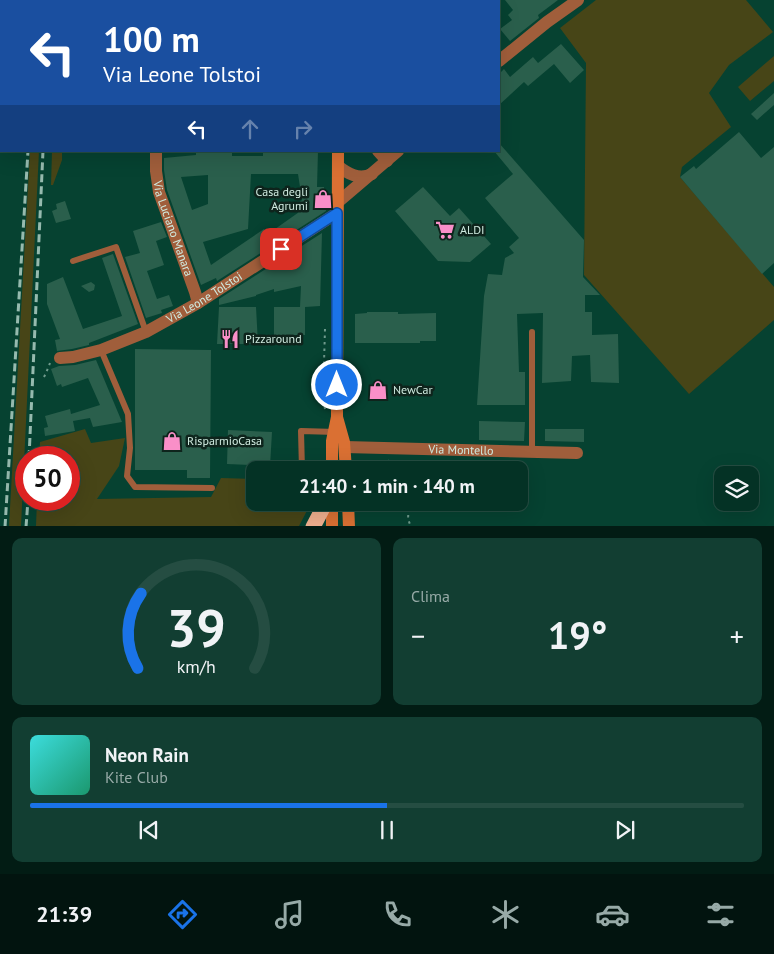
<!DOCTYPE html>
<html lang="it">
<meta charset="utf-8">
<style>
body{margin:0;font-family:"PT Sans",sans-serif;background:#123e32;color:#f1f3f6;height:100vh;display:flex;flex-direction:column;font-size:19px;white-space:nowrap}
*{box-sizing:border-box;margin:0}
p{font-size:16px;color:#97aaa7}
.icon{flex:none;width:28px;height:28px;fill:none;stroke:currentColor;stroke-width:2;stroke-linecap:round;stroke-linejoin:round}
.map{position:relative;height:526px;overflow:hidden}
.drawer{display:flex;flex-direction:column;gap:12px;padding:12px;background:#021c14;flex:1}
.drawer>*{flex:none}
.banner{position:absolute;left:0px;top:0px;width:500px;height:152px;box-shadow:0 5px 20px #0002,0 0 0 1px #254d42;background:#1a4fa0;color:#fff;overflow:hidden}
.tools{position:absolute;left:714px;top:466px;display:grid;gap:10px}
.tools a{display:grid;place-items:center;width:45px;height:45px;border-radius:10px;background:#043225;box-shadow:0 5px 20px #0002,0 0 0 1px #254d42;font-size:25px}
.speed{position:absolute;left:15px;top:446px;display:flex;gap:10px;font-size:25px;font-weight:700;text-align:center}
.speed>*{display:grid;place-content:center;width:65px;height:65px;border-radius:50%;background:#043225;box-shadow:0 5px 20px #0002,0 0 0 1px #254d42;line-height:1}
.speed .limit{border:8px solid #d22;background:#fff;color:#111}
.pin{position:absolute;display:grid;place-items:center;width:42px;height:42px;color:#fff;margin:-21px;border-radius:10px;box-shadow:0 2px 8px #0006}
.me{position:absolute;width:55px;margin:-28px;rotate:0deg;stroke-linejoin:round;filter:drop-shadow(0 0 4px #0008)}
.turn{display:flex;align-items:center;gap:18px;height:105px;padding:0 20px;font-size:22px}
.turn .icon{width:65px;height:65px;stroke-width:2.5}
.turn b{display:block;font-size:35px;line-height:42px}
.lanes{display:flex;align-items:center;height:48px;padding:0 20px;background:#0003;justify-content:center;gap:25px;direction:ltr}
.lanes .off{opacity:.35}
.big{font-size:38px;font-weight:800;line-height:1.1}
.drawer .tile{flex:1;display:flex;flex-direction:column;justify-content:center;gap:8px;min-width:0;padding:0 18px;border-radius:10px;background:#123e32}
.drawer .dial{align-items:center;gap:0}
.dial svg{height:130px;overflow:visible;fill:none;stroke:#254d42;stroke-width:7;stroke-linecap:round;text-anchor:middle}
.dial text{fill:#f1f3f6;stroke:none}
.song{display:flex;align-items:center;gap:15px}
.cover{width:60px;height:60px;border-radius:8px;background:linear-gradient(135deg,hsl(180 70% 55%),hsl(160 70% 35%))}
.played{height:5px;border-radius:2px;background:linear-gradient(90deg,#1a73e8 50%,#254d42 50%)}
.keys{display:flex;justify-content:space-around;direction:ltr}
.heat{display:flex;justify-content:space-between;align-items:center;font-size:28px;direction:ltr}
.drawer .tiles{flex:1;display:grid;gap:12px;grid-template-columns:1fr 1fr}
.tile:last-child{grid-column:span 2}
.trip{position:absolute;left:246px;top:461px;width:282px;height:50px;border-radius:10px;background:#043225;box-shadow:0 5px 20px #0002,0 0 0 1px #254d42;font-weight:800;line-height:50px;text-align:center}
.tabs{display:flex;height:80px;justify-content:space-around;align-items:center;background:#02140f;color:#97aaa7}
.tabs .icon{width:35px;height:35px}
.tabs .current{color:#1a73e8}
.tabs b{font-size:22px;color:#f1f3f6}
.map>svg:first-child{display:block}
.green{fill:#474517}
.building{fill:#2a5f4c;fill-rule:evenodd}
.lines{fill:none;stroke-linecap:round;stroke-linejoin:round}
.path{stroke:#6f9a8c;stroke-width:2;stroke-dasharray:2.5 4;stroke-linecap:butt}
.lane{stroke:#a05e3b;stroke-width:6}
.street{stroke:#a05e3b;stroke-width:12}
.secondary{stroke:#da7033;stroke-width:12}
.highway{stroke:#f0af8e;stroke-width:15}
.rail{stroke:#96baae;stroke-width:3;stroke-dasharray:8 4;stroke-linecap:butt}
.route-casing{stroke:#114b97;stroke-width:12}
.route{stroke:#1a73e8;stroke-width:9}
.labels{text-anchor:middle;stroke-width:5;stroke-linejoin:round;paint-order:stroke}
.poi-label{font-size:12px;fill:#d0ebe0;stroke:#0e241c;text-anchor:start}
.street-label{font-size:12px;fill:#d0ebe0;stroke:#0e241c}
</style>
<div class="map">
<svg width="774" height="527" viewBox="0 0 774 527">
<rect width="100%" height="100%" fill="#064231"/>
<path class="green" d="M596,0H746L773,32L729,65L709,93L731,127L682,167L680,177L774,287V320L689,394L584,275L586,63L560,28Z
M774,56V81L750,101L738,87Z
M30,151H39L21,526H9Z
M52,151H62V160L53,185H51Z
M85,429L91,443L125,438L119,466L97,499L211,497L221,478L255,479V502L311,503L299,526H36L37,500H69V458L39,457L40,442Z"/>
<path class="building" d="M505,0H558L538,15L539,18L510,41L500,29L512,20L508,15L513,10Z
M561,44L584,70L570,83L554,64L528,86L524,82L499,105V74L504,69L510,77L533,57L538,63Z
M774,93V105L757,120L751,114Z
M739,132L761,158L774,147V263L762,274L680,177L694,166L696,169Z
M499,143L584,240L583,277L600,295H585V312H592V335L618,334L619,383L591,382L590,355L572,356L571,381L542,383L543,313L517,314L519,372H525V405H477L484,296L488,274L502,275L505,258L514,253L509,247L519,238L485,198L513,174L494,151H499Z
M196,151H232V156H263V151H318L317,187H324L326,211L217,281L216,278L201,285L167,190L164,170V158L196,155ZM251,174H298L302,200L298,204L302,210L268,234L264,229L211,265L203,242L248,229ZM208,175V204L192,210L181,177Z
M423,187L450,216L459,208L491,244L470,262L438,261L395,211Z
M65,201L71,219L56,223L52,211L57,209L56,204Z
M161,222L167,237L156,241L164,265L147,271L157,299L169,295L173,306L161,310L162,313L146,318L125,257L140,253L133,231Z
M322,233L320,306L305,307V335H274V307H300L301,286L274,292V289L256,295V296L219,305V299Z
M113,254L138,324L89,343V345L72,349L57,351L55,340L60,339L47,304V284L63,277L83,329L122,316L102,258Z
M91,282L95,285L94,290L89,292L81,286Z
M219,307H256L258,344H217Z
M367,312H398V314L436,313V341H420V343H355V314L367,313Z
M135,349L211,350L210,478H187V470H135Z
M96,360L122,422L93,427L90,418L73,421L75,431L45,436L44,428L48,427L45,416L70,409L71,414L100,405L88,378L62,387L61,384L57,386L51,369L59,366L75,365Z
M479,421L525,422L524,441L479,440Z
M545,429H584V442L545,441Z
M228,430L272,432L270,466L227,464Z"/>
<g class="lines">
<path class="path" d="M325,329L323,397L325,409
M44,377L46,373L50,363
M388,460L389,463L396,470
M409,502L408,519L411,527"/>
<path class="lane" d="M152,1V0
M73,261L116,247L146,332
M532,332V452
M101,350L128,414L130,448L127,476L135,487L212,488
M302,470L301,431L336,432"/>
<g class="street">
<path d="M16,1V0"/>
<path d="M363,1L369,0"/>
<path d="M499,61L547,22L578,0"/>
<path d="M0,71L1,70"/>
<path id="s1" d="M156,151V171L159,192L195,292L198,303"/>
<path d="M378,151L387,161"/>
<path d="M338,166C348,174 359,180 372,174"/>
<path d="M337,203L398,151"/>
<path id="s2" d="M60,358L73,357L101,350L146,332L198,303L337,213"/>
<path id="s3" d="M345,447L577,453"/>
</g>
<path class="secondary" d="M341,0V1
M337,417L344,442L346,470
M332,470V441L337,417L338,151
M332,502V527
M348,502L349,527"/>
<path class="highway" d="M313,527L326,502"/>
<path class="rail" d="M31,1V0
M50,1V0
M29,458L43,151
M5,527L28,151
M26,527L28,500"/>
</g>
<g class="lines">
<g class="route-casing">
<path id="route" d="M281,249L337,213V385"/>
</g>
<use href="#route" class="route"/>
</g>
<defs>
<g id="shop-bare" transform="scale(1.5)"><path d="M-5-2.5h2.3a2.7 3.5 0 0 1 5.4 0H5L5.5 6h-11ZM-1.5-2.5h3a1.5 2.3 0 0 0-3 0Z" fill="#f98fc8" stroke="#0e241c" stroke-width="2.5" paint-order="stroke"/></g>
<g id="supermarket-bare" transform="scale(1.5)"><path d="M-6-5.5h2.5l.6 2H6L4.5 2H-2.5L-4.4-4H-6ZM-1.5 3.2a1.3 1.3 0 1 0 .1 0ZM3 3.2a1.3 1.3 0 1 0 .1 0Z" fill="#f98fc8" stroke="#0e241c" stroke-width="2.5" paint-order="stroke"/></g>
<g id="restaurant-bare" transform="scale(1.5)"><path d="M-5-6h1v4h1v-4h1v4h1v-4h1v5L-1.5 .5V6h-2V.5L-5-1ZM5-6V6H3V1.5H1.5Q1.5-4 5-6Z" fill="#f98fc8" stroke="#0e241c" stroke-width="2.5" paint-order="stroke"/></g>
</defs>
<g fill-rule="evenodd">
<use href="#shop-bare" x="323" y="199"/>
<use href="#supermarket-bare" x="445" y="230"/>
<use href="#restaurant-bare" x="230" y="339"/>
<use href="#shop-bare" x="378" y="390"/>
<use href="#shop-bare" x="172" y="441"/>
</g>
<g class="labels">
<g class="poi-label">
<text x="308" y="196" text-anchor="end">Casa degli<tspan x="308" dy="14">Agrumi</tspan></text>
<text x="460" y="234">ALDI</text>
<text x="245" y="343">Pizzaround</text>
<text x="393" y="394">NewCar</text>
<text x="187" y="445">RisparmioCasa</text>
</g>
<g class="street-label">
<text dy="4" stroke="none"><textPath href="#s1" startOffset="80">Via Luciano Manara</textPath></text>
<text dy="4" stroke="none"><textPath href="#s2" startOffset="158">Via Leone Tolstoi</textPath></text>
<text dy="4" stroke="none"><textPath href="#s3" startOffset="116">Via Montello</textPath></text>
</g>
</g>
</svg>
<div class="tools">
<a><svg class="icon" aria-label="layers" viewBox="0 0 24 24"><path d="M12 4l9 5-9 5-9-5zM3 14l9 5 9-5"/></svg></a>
</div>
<div class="speed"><div class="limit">50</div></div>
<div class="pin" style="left:281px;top:249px;background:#d93025"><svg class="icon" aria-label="arrive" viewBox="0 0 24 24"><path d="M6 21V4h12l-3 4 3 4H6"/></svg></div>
<svg class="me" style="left:337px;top:385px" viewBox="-20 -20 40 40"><circle r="17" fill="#1a73e8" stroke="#fff" stroke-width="3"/><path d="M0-11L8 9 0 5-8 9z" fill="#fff"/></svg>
<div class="trip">21:40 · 1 min · 140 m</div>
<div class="banner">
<div class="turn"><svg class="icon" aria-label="left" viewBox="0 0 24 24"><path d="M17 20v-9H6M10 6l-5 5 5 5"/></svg><div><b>100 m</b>Via Leone Tolstoi</div></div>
<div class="lanes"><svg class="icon" aria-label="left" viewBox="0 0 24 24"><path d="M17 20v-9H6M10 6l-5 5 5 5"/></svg><svg class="icon off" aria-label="ahead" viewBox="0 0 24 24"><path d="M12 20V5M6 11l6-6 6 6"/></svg><svg class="icon off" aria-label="right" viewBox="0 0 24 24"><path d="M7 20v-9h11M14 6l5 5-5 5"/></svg></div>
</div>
</div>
<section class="drawer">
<div class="tiles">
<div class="tile dial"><svg viewBox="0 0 100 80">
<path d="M14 69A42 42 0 1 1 86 69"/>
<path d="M14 69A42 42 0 0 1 16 23" stroke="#1a73e8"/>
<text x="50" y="56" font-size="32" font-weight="700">39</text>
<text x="50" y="72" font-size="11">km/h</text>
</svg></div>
<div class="tile"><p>Clima</p>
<div class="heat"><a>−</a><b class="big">19°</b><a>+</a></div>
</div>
<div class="tile">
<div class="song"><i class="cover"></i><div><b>Neon Rain</b><p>Kite Club</p></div></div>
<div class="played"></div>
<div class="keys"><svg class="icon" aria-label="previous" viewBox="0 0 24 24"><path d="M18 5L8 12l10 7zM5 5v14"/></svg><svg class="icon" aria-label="pause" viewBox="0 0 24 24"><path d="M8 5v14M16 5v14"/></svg><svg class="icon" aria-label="next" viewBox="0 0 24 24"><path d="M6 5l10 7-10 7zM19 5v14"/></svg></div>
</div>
</div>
</section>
<nav class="tabs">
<b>21:39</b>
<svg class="icon current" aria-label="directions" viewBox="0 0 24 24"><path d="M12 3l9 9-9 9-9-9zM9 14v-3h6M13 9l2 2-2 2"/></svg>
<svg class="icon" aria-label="music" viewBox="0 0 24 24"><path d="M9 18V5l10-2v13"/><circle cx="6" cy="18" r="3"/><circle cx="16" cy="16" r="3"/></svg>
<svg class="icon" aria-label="phone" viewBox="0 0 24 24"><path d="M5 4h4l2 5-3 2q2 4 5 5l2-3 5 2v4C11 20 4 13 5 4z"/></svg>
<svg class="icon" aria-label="climate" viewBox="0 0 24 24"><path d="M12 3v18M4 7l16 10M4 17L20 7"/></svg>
<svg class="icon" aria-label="car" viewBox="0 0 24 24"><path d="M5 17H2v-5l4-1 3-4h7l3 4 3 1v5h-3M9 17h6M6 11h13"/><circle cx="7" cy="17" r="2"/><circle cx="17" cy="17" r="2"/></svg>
<svg class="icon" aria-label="filters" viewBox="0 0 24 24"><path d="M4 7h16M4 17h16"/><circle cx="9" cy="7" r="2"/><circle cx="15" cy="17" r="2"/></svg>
</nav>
